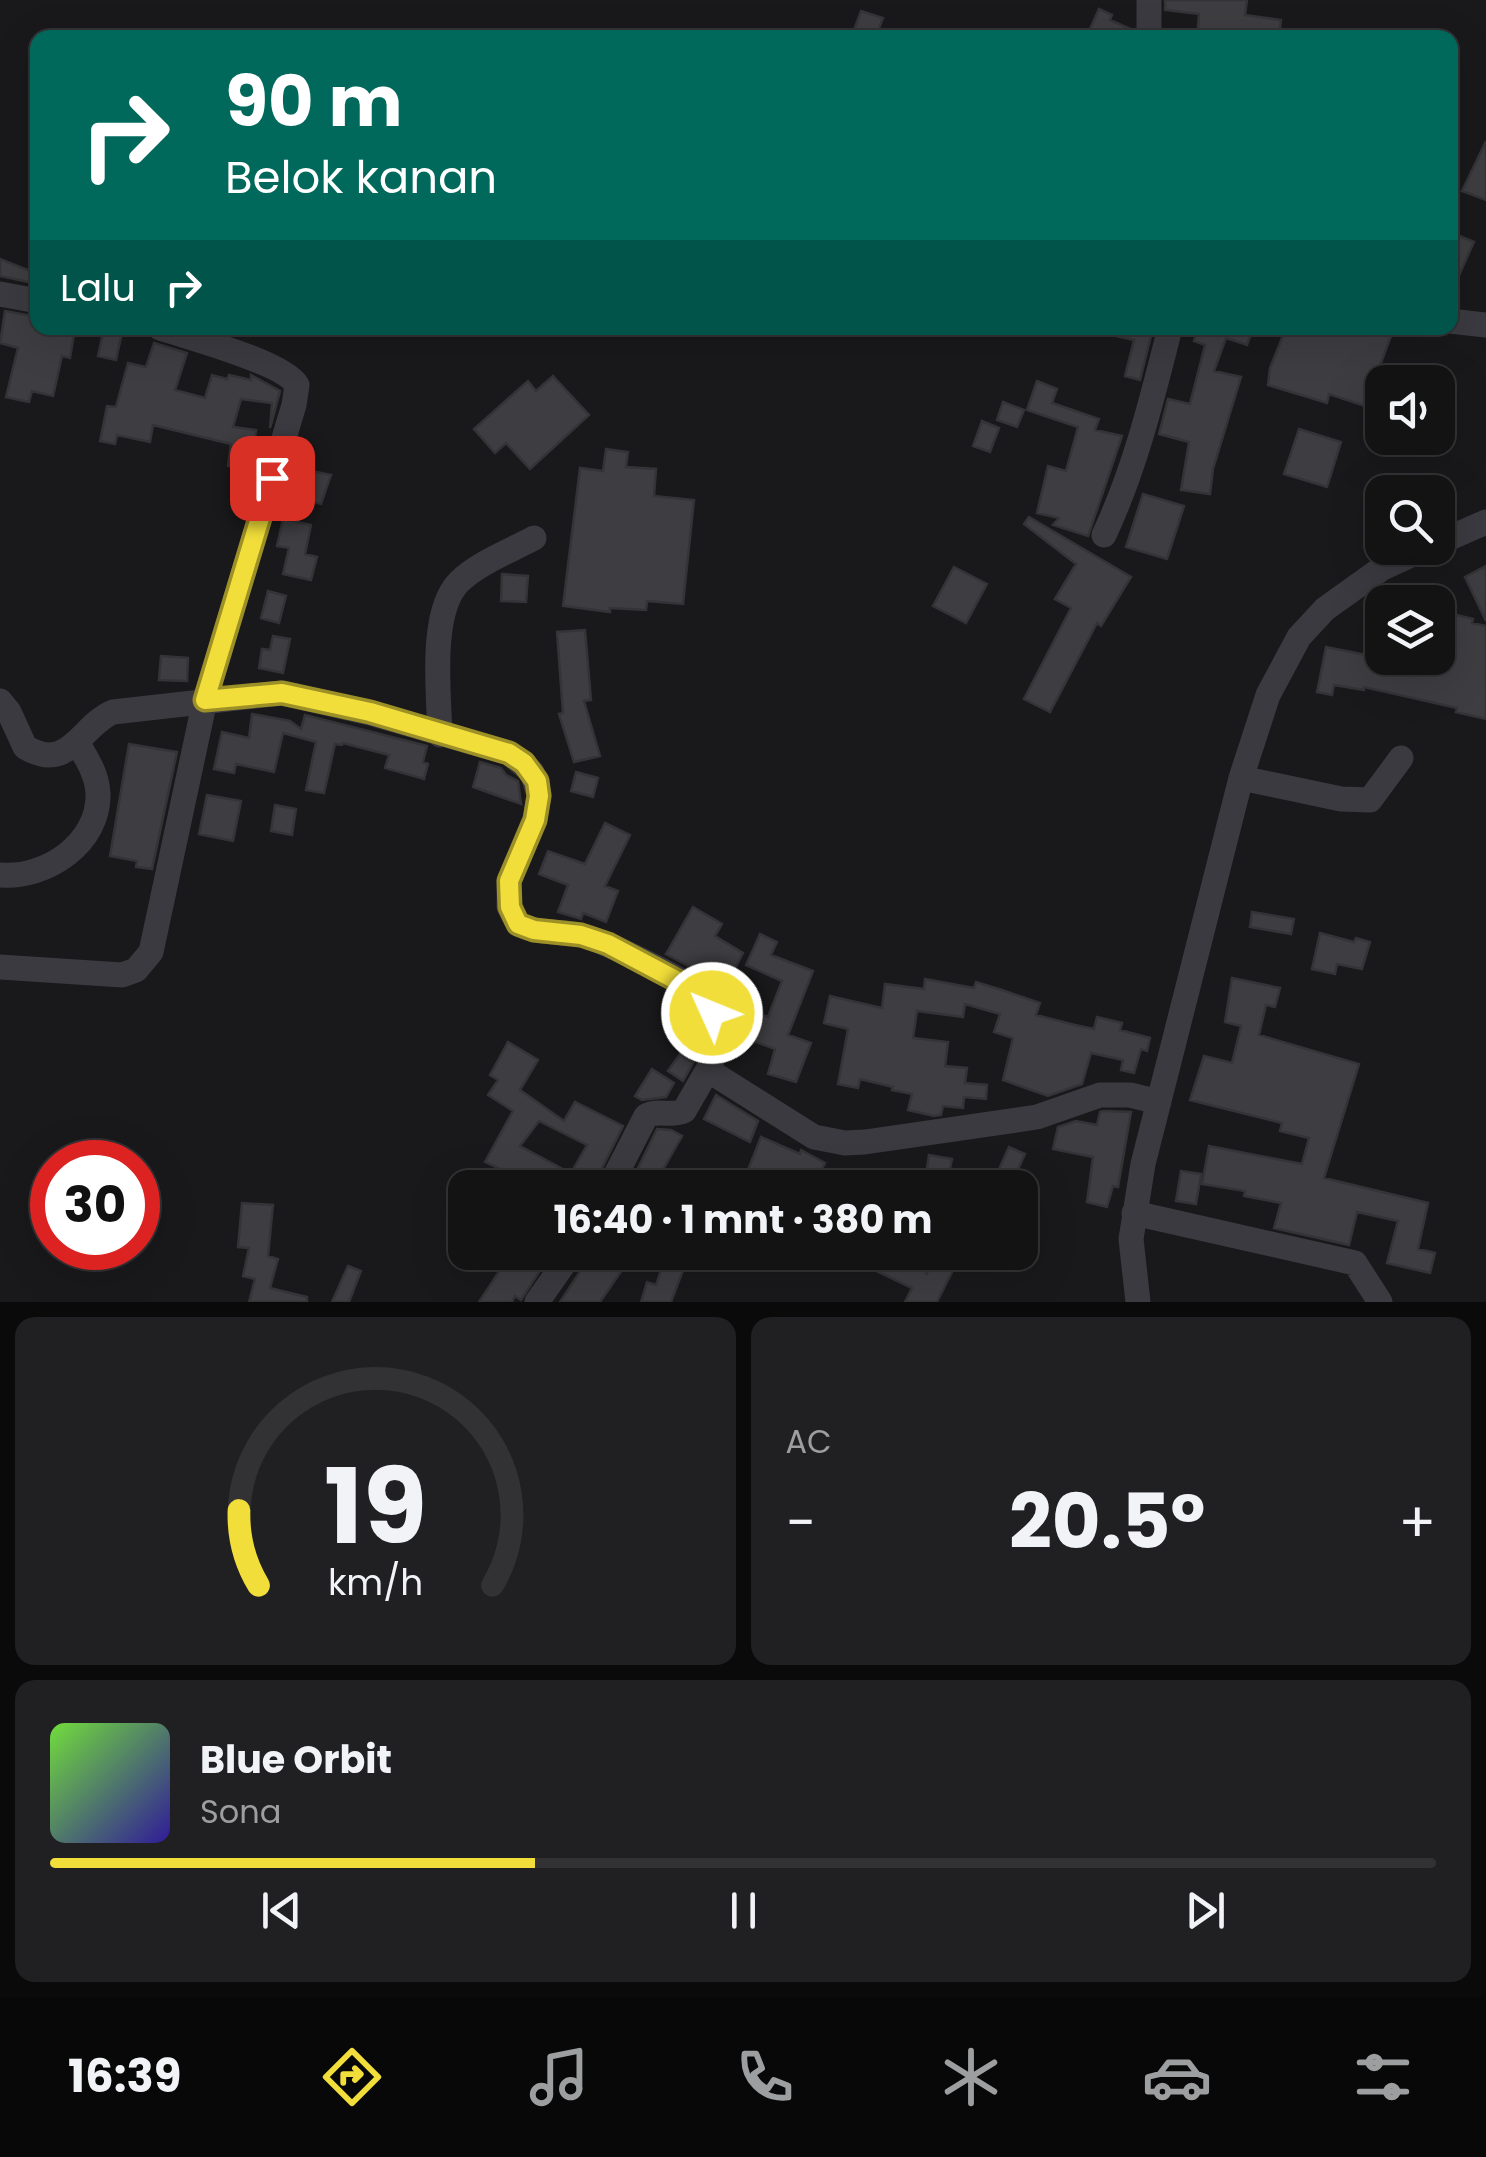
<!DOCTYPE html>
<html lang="id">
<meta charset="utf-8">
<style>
body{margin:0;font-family:Poppins,sans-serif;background:#202022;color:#f1f3f6;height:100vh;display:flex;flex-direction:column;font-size:38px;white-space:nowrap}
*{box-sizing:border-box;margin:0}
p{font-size:32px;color:#9d9ea0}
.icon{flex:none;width:55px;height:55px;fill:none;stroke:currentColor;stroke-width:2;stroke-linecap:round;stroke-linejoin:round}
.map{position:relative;height:1302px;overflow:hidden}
.drawer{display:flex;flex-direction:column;gap:15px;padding:15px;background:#0a0a0b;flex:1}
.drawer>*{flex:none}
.hud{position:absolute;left:30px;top:30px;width:1428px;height:305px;border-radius:20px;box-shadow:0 10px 40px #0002,0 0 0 2px #323234;background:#00695c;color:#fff;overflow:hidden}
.buttons{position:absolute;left:1365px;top:365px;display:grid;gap:20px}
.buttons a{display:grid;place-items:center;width:90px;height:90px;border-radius:20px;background:#131314;box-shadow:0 10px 40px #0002,0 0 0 2px #323234;font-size:50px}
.speed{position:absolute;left:30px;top:1140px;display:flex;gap:20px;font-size:50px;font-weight:700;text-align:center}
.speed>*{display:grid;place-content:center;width:130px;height:130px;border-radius:50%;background:#131314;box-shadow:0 10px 40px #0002,0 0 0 2px #323234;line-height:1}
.speed .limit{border:15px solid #d22;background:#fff;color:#111}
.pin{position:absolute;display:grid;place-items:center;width:85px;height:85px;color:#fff;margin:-42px;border-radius:20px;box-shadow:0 5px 15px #0006}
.me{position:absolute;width:110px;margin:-55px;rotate:314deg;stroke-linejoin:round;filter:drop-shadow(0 0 8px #0008)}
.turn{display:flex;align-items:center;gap:35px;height:210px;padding:0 30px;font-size:45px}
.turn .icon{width:130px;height:130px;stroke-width:2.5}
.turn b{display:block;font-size:70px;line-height:85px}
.then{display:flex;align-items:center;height:95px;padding:0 30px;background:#0003;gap:20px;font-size:38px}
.big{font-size:75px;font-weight:700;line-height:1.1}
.drawer .widget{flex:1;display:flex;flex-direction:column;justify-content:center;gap:15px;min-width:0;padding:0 35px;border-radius:20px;background:#202022}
.drawer .dial{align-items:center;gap:0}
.dial svg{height:260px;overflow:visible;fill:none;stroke:#323234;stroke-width:7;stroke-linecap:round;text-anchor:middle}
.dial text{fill:#f1f3f6;stroke:none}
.song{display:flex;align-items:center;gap:30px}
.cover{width:120px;height:120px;border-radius:15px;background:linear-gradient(135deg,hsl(100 70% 55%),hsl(250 70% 35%))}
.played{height:10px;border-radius:5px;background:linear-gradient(90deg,#f1de3a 35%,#323234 35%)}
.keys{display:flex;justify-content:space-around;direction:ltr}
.heat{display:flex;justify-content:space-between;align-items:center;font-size:55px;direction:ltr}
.drawer .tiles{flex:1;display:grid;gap:15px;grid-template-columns:1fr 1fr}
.widget:last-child{grid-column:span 2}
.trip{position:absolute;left:448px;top:1170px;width:590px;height:100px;border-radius:20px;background:#131314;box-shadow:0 10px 40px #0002,0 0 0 2px #323234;font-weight:700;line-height:100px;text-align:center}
.dock{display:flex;height:160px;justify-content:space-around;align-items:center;background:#080808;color:#9d9ea0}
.dock .icon{width:70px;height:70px}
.dock .on{color:#f1de3a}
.dock b{font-size:45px;color:#f1f3f6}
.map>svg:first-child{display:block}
.building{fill:#3e3e42;stroke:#343337;stroke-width:2.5}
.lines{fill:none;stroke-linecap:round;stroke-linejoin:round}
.minor{stroke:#3a3a40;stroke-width:25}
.route-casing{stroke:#9d9026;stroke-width:25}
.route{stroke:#f1de3a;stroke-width:18}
</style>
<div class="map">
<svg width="1486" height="1302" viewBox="0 0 1486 1302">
<rect width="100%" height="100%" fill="#19191b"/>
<path class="building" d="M1165,0H1247L1245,15L1281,20L1279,38H1197L1199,14L1165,10Z
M1099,9L1112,15L1110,20L1133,30V38H1086Z
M861,11L883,18L878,31L892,38H851Z
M1486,141V200L1462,191Z
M1450,232L1474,242L1451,293L1450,265L1454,253L1450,252Z
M0,259L38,274V284L0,276Z
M5,311L38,317V328H75L70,358L62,356L53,396L32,391L29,402L6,397L18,348L0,343Z
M104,328H123L116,360L98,356Z
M1107,328H1153L1140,380L1125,376L1134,340L1107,334Z
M1198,328H1253L1247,345L1226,338L1214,371L1241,377L1213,469L1210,494L1181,490L1189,442L1159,434L1168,399L1190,404L1205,345L1194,341Z
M1286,328H1361L1377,332L1379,328H1394L1365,406L1329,394L1327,403L1268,385L1270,368Z
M154,343L187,353L175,390L205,398L212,375L227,379L229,375L251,380V375L280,391L270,428L272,403L241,399L233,427L256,430L250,469L228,466L231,444L153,425L150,442L117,435L115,444L100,441L107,406L116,407L128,363L146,367Z
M553,376L589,415L530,469L506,443L495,453L474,429L528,381L536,391Z
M1037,381L1057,389L1052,403L1099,419L1095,430L1122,436L1088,536L1053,525L1059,518L1037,513L1048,466L1066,471L1078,427L1027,410Z
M1003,402L1024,410L1017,427L997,420Z
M982,421L999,428L990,452L973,446Z
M1299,429L1341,442L1327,487L1284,474Z
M606,449L628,452L626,467L656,469L654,496L694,500L683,604L647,601L646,610L610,608V612L563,606L580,468L603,471Z
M302,469L331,475L321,504L293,496Z
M1143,494L1184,506L1167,559L1126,547Z
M1029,517L1131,577L1101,626L1097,623L1050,712L1024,699L1071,608L1055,599L1076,564L1024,524Z
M283,519L311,525L305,554L317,557L311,580L283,574L289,548L277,546Z
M1486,566V621L1465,577Z
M954,567L987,584L966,623L933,606Z
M502,574L528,576L526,602L501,601Z
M268,591L286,596L279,623L261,618Z
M1444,612L1473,619L1472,623L1486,626V719L1456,712L1457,708L1364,687V690L1334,685L1332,695L1317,692L1326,647L1382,658H1438V636Z
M585,630L591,700L584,701L600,756L574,762L559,714L563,713L557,632Z
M273,636L290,639L283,673L259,668L262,649L270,650Z
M161,656L188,658L187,681L159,680Z
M252,714L290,721L301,729L305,715L427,746L423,762L428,764L424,779L385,768L389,755L343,743L342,745L335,744L324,793L306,790L316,742L283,733L274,772L236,764L234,773L214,769L222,732L249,738Z
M129,744L177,752L152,869L136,867L137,861L110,856Z
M480,762L501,768L506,775L518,781L521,804L473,787Z
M576,772L598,778L593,797L571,791Z
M207,795L241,801L233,841L199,834Z
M275,805L296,809L292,835L271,831Z
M605,823L630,835L605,886L618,891L606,922L583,913L581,919L558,912L568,885L539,874L548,851L585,864Z
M693,907L722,924L715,936L743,953L726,986L666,954Z
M1252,912L1294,919L1291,934L1250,927Z
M1320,933L1354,942L1356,938L1370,942L1362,969L1337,964L1335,974L1312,969Z
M760,934L777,942L771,955L813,971L788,1035L811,1043L796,1082L768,1074L775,1049L745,1038L757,1013L768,1017L782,981L746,965Z
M1232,978L1280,988L1275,1007L1266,1005L1259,1035L1359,1064L1324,1178L1428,1203L1418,1249L1435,1253L1430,1273L1387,1263L1398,1221L1357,1212L1349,1245L1274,1228L1281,1203L1244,1196L1245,1191L1202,1184L1209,1146L1302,1164L1309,1138L1280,1131L1282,1123L1190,1100L1204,1056L1232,1063L1241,1026L1225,1022Z
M925,979L974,988L976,982L1002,990L1040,1003L1036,1015L1075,1025L1094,1029L1097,1017L1122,1023L1120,1030L1150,1038L1147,1051L1141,1049L1134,1073L1121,1070L1123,1060L1091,1053L1082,1084L1048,1096L1003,1080L1013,1038L994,1032L1000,1014L965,1004L963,1017L917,1011L913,1038L948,1042L945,1066L967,1068L965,1083L987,1085L986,1099L964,1097L963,1108L943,1106L941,1115L934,1116L908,1110L912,1094L892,1090L893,1087L860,1079L858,1088L838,1084L848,1029L824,1023L830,996L882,1008L885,984L924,989Z
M508,1042L538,1060L520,1090L564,1121L575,1102L623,1126L593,1186L571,1173L587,1145L539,1121L520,1146L561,1168L550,1188H541L485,1162L513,1111L488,1095L498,1080L490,1075Z
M680,1054L693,1063L683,1081L668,1071Z
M652,1069L674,1083L666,1097L642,1100L635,1096Z
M716,1095L758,1121L750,1142L704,1119Z
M1103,1111L1131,1112L1118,1187L1113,1186L1107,1207L1087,1202L1093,1157L1053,1149L1058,1127L1076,1121L1097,1125L1100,1112Z
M657,1129L671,1130L682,1136L656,1182L637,1170Z
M761,1137L800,1154L801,1150L825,1163L815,1182L808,1179L804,1188H716L721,1172L744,1180Z
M1009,1147L1025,1154L1011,1185L1016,1188H975L984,1170L996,1176Z
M929,1155L952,1159L946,1188H924Z
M1181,1171L1201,1174L1196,1204L1176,1201Z
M242,1203L273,1205L268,1256L278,1259L270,1288L307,1297V1302H249L255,1279L243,1276L249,1248L238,1247Z
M512,1252H552L521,1300L515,1296L512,1302H479Z
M593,1252H623L631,1257L600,1302H560Z
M667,1252H690L671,1302H641L647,1282L656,1285Z
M877,1252H931L926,1275L939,1252L959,1258L937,1302H905L912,1288L870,1268Z
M348,1266L361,1271L349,1302H332Z"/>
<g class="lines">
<path class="minor" d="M1149,0V38
M0,294L38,301
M1450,321L1486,325
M1104,535C1135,469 1152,399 1170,328
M1438,543L1486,522
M0,701L9,712L25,747C69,774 81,725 113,712L282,693L370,713L509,753L532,772L539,795L535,819L509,881V907L518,924C536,934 560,931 580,935C599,938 695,984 706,998C720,1014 703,1051 714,1074L814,1137L845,1143L865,1142L1037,1117L1100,1095H1130L1159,1102
M440,735C439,695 429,612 459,582C478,563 510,551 534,538
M1241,778L1341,799L1370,800L1401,758
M0,875C46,879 100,843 98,793C97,774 87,759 77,742
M0,967L122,975L136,970L151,952L205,700L294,405L297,385C283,362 190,338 160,328
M609,1188L646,1116C658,1109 671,1117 684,1111L710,1066
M1134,1213L1355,1263L1380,1302
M537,1302L572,1252
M1138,1302L1131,1239L1143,1164L1241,778L1268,695L1299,637L1325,609L1381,569L1426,548"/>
</g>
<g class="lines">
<g class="route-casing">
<path id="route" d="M272,478L205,700L282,693L370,712L509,753L524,763L537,781L539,796L535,820L509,881L510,907L518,924L534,930L581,935L608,944L704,995L712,1013"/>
</g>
<use href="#route" class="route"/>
</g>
</svg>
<div class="buttons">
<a><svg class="icon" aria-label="sound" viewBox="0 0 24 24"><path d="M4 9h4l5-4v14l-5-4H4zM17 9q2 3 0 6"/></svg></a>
<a><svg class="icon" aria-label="search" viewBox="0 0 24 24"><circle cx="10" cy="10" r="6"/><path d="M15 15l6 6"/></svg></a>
<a><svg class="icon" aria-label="layers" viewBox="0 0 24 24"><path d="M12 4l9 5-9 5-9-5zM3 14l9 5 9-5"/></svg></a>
</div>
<div class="speed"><div class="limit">30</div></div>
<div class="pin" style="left:272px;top:478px;background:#d93025"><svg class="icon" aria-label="arrive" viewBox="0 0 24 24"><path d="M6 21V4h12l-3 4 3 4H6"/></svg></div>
<svg class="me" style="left:712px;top:1013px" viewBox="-20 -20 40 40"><circle r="17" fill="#f1de3a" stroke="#fff" stroke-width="3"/><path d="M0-11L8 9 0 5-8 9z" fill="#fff"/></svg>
<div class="trip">16:40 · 1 mnt · 380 m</div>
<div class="hud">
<div class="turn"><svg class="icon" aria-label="right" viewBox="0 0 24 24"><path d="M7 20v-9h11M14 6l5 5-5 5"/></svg><div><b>90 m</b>Belok kanan</div></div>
<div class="then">Lalu<svg class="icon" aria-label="right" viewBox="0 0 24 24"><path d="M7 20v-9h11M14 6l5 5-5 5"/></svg></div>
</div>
</div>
<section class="drawer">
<div class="tiles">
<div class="widget dial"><svg viewBox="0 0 100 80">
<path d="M14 69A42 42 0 1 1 86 69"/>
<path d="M14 69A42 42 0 0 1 8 46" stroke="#f1de3a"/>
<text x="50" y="56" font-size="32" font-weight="700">19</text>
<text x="50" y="72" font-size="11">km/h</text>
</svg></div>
<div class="widget"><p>AC</p>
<div class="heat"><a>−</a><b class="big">20.5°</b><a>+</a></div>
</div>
<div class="widget">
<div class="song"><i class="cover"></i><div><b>Blue Orbit</b><p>Sona</p></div></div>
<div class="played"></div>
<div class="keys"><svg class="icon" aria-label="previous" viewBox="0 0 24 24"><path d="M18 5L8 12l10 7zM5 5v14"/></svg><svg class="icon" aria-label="pause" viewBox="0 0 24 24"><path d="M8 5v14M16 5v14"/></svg><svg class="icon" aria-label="next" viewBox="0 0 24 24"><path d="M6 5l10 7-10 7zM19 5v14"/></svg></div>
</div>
</div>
</section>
<nav class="dock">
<b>16:39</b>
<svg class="icon on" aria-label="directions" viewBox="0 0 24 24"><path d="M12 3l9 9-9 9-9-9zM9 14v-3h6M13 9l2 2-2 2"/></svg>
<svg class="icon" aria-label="music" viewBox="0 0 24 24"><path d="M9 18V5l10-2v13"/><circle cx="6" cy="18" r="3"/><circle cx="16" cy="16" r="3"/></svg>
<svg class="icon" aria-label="phone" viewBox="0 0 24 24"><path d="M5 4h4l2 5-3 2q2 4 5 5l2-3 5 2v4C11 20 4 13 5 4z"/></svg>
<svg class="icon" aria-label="climate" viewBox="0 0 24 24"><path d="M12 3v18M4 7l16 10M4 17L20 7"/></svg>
<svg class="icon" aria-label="car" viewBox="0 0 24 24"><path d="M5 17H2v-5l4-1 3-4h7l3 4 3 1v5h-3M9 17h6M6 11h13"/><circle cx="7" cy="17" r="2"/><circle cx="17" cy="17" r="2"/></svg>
<svg class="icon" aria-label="filters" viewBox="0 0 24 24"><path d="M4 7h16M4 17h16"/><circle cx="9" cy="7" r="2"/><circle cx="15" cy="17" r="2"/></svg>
</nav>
